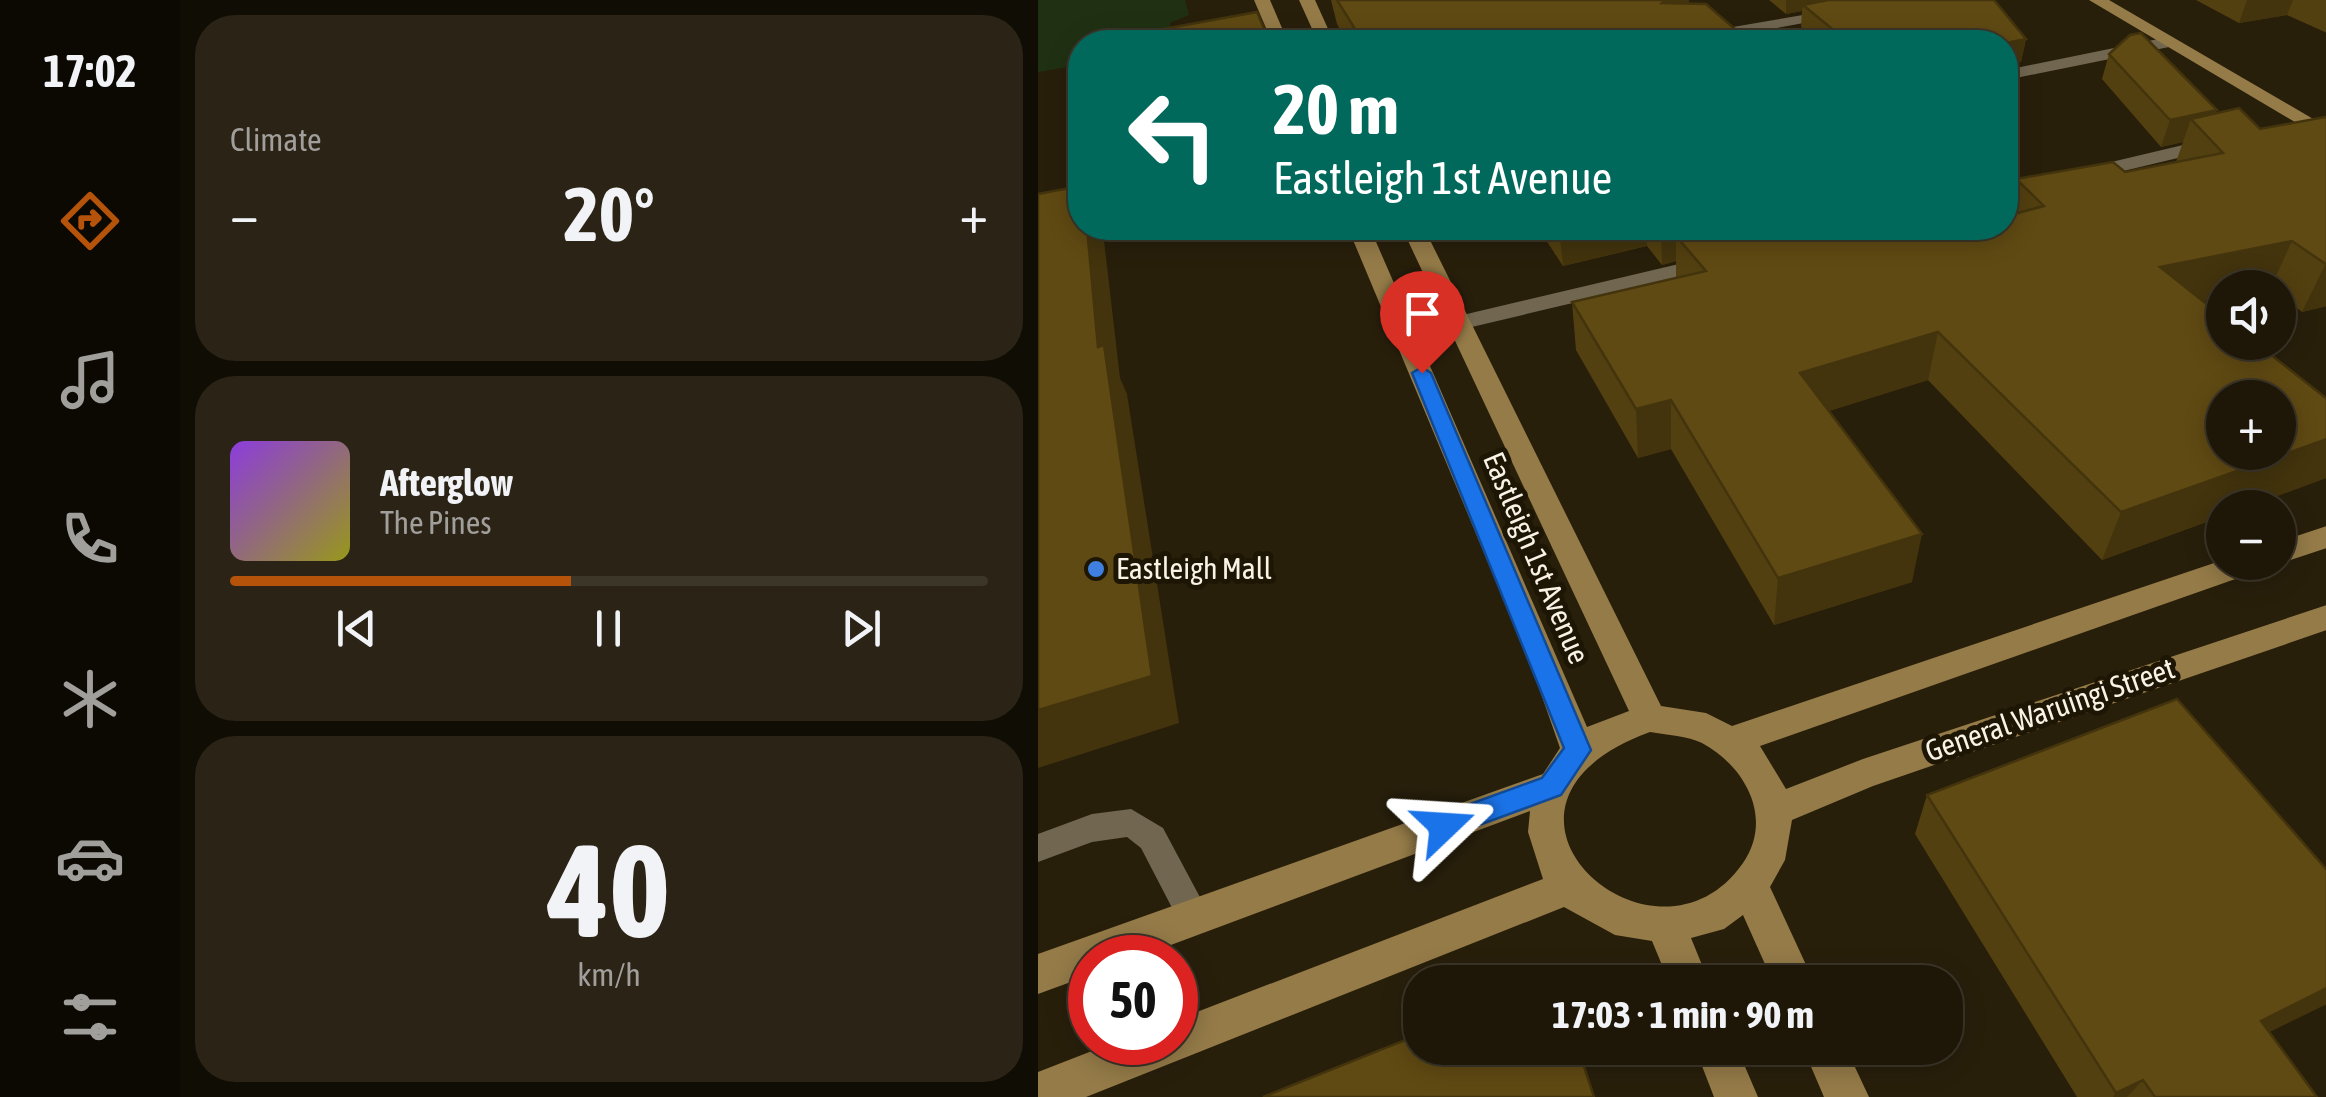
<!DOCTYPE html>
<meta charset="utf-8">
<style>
body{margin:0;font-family:"Asap Condensed",sans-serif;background:#2b2416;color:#f1f3f6;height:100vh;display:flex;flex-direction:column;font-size:38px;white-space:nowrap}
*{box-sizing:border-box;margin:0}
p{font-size:32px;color:#a19f9c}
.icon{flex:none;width:55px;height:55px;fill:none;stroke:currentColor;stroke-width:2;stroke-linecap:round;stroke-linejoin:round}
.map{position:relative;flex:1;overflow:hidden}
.side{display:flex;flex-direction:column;gap:15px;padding:15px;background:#100d04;width:858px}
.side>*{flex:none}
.guide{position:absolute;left:30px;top:30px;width:950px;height:210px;border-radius:40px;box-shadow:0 5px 25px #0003,0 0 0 2px #3c3629;background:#00695c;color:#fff;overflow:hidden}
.fabs{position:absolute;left:1168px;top:270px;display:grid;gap:20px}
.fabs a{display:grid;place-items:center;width:90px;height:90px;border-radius:50%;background:#1e1708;box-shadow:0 5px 25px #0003,0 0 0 2px #3c3629;font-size:50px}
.speed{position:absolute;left:30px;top:935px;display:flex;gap:20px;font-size:50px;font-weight:700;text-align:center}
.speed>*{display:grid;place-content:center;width:130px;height:130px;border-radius:50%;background:#1e1708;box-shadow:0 5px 25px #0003,0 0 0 2px #3c3629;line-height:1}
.speed .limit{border:15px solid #d22;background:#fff;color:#111}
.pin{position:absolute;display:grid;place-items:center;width:85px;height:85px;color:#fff;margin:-102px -42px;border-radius:50% 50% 50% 0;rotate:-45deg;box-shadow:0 0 10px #0007}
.pin .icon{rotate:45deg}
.me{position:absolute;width:110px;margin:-55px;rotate:70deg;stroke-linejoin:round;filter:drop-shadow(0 0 8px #0008)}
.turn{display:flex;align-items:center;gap:35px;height:210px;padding:0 40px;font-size:45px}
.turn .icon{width:130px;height:130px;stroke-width:2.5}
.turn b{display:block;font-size:70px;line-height:85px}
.big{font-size:75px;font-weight:700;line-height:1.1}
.side .card{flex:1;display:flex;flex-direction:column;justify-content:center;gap:15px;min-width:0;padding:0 35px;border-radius:40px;background:#2b2416}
.side .dial{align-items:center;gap:0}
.dial b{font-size:130px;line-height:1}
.song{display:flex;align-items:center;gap:30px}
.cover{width:120px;height:120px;border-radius:15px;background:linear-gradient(135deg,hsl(270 70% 55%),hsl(60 70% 35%))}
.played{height:10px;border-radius:5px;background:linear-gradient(90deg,#b45309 45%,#3c3629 45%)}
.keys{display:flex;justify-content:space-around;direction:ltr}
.heat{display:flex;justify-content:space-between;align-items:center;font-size:55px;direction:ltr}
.trip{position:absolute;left:365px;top:965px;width:560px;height:100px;border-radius:40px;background:#1e1708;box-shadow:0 5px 25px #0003,0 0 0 2px #3c3629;font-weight:700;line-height:100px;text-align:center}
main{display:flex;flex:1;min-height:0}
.menu{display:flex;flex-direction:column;width:180px;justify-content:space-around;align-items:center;background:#0c0903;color:#a19f9c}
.menu .icon{width:70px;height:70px}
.menu .selected{color:#b45309}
.menu b{font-size:45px;color:#f1f3f6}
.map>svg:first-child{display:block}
.green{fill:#203113}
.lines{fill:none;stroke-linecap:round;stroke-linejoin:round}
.lane{fill:#716751;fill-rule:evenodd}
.street{fill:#716751;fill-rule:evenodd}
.secondary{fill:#957b48;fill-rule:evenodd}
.wall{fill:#534010}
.shaded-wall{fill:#43340d}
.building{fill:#604a13;stroke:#43340d;stroke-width:2.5;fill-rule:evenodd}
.route{fill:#1a73e8;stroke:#114b97;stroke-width:2.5}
.shop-dot{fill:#3f7fe0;stroke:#1e1604;stroke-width:4}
.labels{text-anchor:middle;stroke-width:10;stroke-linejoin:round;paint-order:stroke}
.street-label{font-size:30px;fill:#f9f3e7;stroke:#1e1604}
.poi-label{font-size:30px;fill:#f9f3e7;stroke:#1e1604;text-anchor:start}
</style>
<main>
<nav class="menu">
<b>17:02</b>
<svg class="icon selected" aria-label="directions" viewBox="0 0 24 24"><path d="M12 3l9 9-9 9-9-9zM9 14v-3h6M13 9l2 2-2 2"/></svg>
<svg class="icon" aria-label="music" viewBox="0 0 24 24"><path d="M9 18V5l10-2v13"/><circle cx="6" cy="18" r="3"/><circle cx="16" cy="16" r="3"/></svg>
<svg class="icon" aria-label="phone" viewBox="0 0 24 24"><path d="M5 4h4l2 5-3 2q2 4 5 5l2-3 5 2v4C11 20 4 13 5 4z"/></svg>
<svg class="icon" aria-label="climate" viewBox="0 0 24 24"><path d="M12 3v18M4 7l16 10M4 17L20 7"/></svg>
<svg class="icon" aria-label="car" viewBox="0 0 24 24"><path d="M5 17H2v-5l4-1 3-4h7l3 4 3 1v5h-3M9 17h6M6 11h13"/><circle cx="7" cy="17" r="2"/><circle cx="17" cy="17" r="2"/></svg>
<svg class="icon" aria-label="filters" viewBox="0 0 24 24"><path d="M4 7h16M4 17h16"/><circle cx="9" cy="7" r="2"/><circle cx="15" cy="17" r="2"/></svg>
</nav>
<section class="side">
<div class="card"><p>Climate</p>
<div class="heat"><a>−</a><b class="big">20°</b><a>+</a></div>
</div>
<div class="card">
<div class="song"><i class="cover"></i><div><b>Afterglow</b><p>The Pines</p></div></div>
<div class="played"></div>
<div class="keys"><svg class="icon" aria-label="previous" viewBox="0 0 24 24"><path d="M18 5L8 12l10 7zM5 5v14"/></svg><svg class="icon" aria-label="pause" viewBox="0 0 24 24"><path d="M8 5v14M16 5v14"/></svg><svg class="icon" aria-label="next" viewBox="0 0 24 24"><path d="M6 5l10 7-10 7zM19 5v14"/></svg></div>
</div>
<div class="card dial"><b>40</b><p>km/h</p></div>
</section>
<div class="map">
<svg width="1289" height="1097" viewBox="0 0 1289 1097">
<rect width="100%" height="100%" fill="#281f0b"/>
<path class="green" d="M0,0H147L151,15L132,23L136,42H42V65L0,72Z"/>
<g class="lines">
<path class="lane" d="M93,809L125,828L172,916L168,927L156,932L144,927L103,848L89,837L54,842L0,862V834L54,814Z"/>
<path class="street" d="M853,0H890L663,42H627L636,37Z
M1130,37L1136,38V46L968,80V70Z
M1179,137L1186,139V147L968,199V187Z
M679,255L687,257V267L421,330L409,323L412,318Z"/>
<path class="secondary" d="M216,0H232L250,42H234Z
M261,0H277L296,42H280Z
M1051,0H1071L1289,127V141Z
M310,228H332L549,727L591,711L364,228H386L623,706L668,713L694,726L1185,560L1227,562L1223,570L722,746L748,789L825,759L1289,605V630L835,786L754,820L747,860L732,887L776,982H735L705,915L686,929L653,938L671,982H631L614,941L577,935L526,907L48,1097H0V1072L77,1042H138V1020L505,879L490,832L492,811L98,958H52V975L0,994V954L505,774L522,748L493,665ZM612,732C629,735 650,736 664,743C707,766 736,818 705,863C617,990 409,806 612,732Z
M1289,526V548L1240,564L1235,562H1240V542Z
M657,1048H699L720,1097H676Z
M765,1048H808L831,1097H786Z"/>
</g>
<path class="wall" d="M293,0H651V4L712,42H309L299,24Z
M731,0H956L988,39L983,62L968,42H781L763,27L764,11L748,14Z
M1158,0H1289V33L1249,15L1201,23Z
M1071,54L1178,114L1222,129L1289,118V306L1264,312L1240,293V288H1185L1165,302L1185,516L1064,560L890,380L791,411L874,582L736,625L633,449L600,458L538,350L534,302L638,278V261L624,265L609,246L525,266L500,228H893L902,234L969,216L978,179L1087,172L1138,162L1145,142L1123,147L1064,79Z
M889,795L1232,1032L1279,1097H1039L877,834Z"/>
<path class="shaded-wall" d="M627,0H651V31L624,3Z
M748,0H831L765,5L764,11L748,14Z
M1209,0H1255L1249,15L1201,23Z
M362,37L363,42H331Z
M988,39L983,62L968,66V43Z
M1179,110L1169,136L1153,119L1145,142L1123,147L1132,120Z
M49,228H63L65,232L82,378L89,394L141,723L0,768V710Z
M97,228H137L99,234Z
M521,228H608L609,246L525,266Z
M623,228H783L638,236V261L624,265Z
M1254,241L1233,287L1185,288V297L1105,314L1122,267Z
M1287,265H1289V306L1264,312Z
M900,332L890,380L758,421L762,373Z
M633,400V449L600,458L598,409Z
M1289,439V478L1207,508H1185V516L1064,560L1083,512Z
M884,534L874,582L736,625L740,578Z
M1289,988V1004L1191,1052L1223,1021Z
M1105,1080L1089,1097H1075L1078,1093Z"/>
<path class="building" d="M299,0H627L624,3L668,4L712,42H364L362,37L325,42Z
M790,0H956L988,39L968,43L810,42L765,5Z
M219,12L232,42H93L92,35Z
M1103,33L1179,110L1132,120L1071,54L1092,35Z
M1201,108L1222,129L1287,117L1289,118V265L1254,241L1122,267L1185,317V342H1217L1289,399V439L1083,512L900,332L762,373L884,534L740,578L633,400L598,409L534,302L668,271L638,236L676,228H893L902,234L928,228H968V216L1006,206L978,179L1075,162L1087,172L1185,153L1153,119ZM1185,398H1240V452H1185Z
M42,186V228H49L60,347L66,345L114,676L0,710V194Z
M1139,699L1289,870V988L1223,1021L1279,1097H1117L1105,1080L1078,1093L889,795Z
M382,1034V1048H540L556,1097H225Z"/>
<path class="route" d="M384,367L393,373L553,750L523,795L406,838L396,835L392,826L396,817L504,778L526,748L374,373Z"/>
<circle class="shop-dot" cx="58" cy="569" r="10"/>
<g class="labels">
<g class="street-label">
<text transform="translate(498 558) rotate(67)" y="10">Eastleigh 1st Avenue</text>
<text transform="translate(1012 710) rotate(-19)" y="10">General Waruingi Street</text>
</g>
<g class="poi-label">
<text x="78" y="579">Eastleigh Mall</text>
</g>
</g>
</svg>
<div class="fabs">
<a><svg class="icon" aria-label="sound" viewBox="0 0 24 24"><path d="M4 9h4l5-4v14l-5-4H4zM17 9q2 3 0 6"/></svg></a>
<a>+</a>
<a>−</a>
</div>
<div class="speed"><div class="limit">50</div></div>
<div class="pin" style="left:384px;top:373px;background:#d93025"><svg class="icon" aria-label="arrive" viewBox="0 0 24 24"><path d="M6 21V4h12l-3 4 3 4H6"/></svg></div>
<svg class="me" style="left:406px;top:826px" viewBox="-20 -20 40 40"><path d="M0-17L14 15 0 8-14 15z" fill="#1a73e8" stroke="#fff" stroke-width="4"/></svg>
<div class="trip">17:03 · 1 min · 90 m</div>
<div class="guide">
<div class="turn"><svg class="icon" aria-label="left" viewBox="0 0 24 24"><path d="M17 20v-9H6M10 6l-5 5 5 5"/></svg><div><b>20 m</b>Eastleigh 1st Avenue</div></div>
</div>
</div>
</main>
